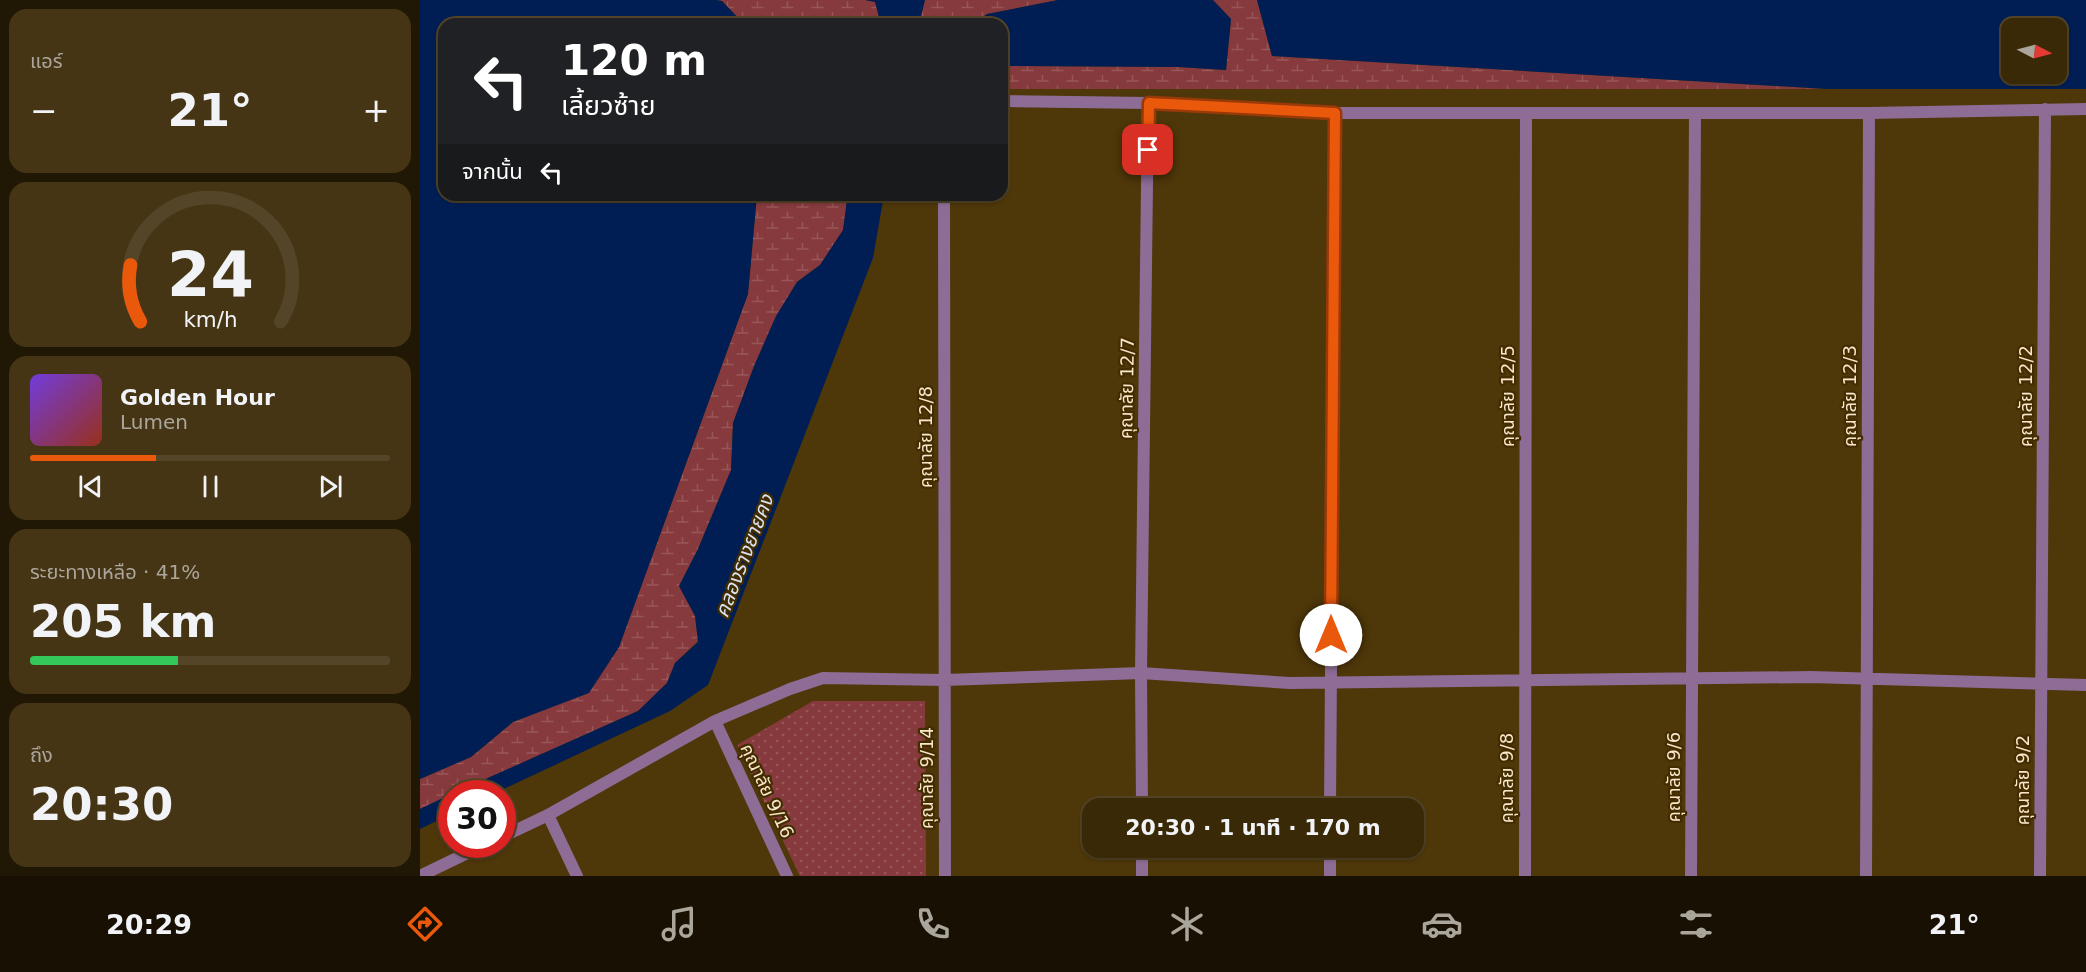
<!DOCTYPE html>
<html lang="th">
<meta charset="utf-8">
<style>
body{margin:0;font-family:"DejaVu Sans","Noto Sans Thai",sans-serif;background:#453515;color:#f1f3f6;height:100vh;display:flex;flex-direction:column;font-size:22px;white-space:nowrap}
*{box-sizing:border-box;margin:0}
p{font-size:20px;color:#aba69b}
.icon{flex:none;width:33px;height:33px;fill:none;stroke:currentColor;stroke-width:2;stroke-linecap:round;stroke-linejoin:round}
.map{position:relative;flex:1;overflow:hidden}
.side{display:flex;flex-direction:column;gap:9px;padding:9px;background:#201704;width:420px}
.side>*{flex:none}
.guide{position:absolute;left:18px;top:18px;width:570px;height:183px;border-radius:18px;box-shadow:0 2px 4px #0004,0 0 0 2px #544528;background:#202124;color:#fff;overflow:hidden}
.needle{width:39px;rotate:96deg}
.buttons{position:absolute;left:1581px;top:18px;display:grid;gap:12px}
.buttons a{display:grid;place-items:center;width:66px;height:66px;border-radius:12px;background:#3a2907;box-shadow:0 2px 4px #0004,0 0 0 2px #544528;font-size:30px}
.speed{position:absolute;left:18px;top:780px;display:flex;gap:12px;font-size:30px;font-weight:700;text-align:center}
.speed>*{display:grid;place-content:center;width:78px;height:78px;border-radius:50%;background:#3a2907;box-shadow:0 2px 4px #0004,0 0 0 2px #544528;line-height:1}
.speed .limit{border:9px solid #d22;background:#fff;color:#111}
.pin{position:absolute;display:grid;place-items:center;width:51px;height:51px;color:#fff;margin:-26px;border-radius:12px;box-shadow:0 3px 9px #0006}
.me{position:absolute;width:66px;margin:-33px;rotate:0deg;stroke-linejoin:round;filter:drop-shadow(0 0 4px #0008)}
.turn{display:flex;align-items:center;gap:21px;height:126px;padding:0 24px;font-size:27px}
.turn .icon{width:78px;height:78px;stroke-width:2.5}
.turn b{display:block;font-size:42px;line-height:51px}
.then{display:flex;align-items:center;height:57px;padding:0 24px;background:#0003;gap:12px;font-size:22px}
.big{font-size:45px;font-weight:800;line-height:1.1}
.side .widget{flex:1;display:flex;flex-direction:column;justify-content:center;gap:9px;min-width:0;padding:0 21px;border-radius:18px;background:#453515}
.side .dial{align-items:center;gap:0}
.dial svg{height:156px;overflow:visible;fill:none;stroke:#544528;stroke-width:7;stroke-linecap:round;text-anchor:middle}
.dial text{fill:#f1f3f6;stroke:none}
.song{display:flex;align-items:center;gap:18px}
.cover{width:72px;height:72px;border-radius:9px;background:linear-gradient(135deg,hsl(260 70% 55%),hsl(10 70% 35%))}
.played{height:6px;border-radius:3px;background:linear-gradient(90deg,#ea580c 35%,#544528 35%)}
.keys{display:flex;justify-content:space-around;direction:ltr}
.heat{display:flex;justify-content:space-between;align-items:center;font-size:33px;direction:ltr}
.charge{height:9px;border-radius:4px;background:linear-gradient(90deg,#34c759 41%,#544528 0)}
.trip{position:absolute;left:662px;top:798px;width:342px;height:60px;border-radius:18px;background:#3a2907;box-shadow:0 2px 4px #0004,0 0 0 2px #544528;font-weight:800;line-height:60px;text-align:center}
.tabs{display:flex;height:96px;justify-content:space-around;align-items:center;background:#171003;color:#aba69b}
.tabs .icon{width:42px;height:42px}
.tabs .active{color:#ea580c}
.tabs b{font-size:27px;color:#f1f3f6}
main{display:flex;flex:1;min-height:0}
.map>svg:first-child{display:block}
.grass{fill:url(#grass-dots)}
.wetland{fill:url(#wetland-marsh)}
.water{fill:#001e54;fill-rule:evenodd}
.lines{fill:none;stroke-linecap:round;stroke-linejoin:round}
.street{stroke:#8d6c96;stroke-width:12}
.route-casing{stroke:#983908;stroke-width:15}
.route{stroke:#ea580c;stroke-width:10}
.labels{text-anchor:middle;stroke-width:4.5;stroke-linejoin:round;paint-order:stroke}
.street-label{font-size:18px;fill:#f9e7cb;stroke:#432d00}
.water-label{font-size:20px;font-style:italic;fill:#d9e4f6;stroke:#432d00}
</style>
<main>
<section class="side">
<div class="widget"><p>แอร์</p>
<div class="heat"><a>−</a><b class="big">21°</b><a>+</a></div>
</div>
<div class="widget dial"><svg viewBox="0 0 100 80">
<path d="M14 69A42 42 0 1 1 86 69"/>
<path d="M14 69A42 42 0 0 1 9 40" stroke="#ea580c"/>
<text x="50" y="56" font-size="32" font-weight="700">24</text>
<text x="50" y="72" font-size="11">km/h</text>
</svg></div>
<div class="widget">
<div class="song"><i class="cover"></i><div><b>Golden Hour</b><p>Lumen</p></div></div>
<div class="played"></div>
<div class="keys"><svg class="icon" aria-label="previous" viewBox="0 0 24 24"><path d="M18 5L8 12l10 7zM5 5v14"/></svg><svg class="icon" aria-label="pause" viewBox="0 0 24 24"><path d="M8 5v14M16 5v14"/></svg><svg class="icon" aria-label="next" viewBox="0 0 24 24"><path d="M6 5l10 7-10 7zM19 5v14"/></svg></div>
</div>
<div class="widget"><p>ระยะทางเหลือ · 41%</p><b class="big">205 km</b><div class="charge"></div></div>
<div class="widget"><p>ถึง</p><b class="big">20:30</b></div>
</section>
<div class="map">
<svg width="1666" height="876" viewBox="0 0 1666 876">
<defs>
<pattern id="grass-dots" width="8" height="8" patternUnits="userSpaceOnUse" patternTransform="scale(1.5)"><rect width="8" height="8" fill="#863a3d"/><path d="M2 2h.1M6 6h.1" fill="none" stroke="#985658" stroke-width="1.8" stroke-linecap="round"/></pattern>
<pattern id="wetland-marsh" width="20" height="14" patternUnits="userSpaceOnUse" patternTransform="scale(1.5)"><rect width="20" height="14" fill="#863a3d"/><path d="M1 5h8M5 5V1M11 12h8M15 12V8" fill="none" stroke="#985658"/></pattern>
</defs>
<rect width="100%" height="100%" fill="#4e3709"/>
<path class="grass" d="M393,701H505L506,876H380L317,745Z"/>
<path class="wetland" d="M296,0H445L455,2L461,24H324L302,1Z
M505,0H638L567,14L554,24H499Z
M793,0H837L852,56L1407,89H582V66L758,67L806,70L811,19Z
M337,195H424L427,200L423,230L400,265L377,282L357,316L334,367L313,423L311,470L278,549L259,586L275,616L278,641L255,663L247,683L218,711L0,809V779L51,757L93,722L169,692L199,647L328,294Z"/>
<path class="water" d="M0,0H296L302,1L324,24H24V195H337L328,294L199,647L169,693L93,722L51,757L0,779Z
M445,0H505L499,24H461L455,2Z
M638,0H793L811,19L806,70L758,67L582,66V24H554L567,14Z
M837,0H1666V89H1407L852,56ZM1592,28H1636V74H1592Z
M424,195H464L453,258L288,685L250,711L75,793H34L218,711L247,683L255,663L278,642L275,616L259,586L278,549L311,470L313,423L334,366L356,316L377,282L400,265L423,230L427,200Z
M31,794V814L0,829V809Z"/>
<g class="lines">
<path class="street" d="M582,101L728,103L915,113H1449L1666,109
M524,195L525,876
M295,721L367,876
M722,808L721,673L728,103
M910,808L915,113
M128,815L157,876
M82,837L128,815L295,721L370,689L403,678L525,680L721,673L870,683L1391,677L1666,685
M722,848V876
M0,876L66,844
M910,876V848
M1105,876L1106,113
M1271,876L1275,113
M1446,876L1449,113
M1620,876L1625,109"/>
</g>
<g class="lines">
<g class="route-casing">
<path id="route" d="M728,150L729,103L915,113L911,635"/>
</g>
<use href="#route" class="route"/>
</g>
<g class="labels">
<g class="street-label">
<text transform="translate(707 388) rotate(-89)" y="6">คุณาลัย 12/7</text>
<text transform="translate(1088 396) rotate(-90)" y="6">คุณาลัย 12/5</text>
<text transform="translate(1430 396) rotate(-90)" y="6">คุณาลัย 12/3</text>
<text transform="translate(1606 396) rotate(-90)" y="6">คุณาลัย 12/2</text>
<text transform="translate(506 437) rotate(-90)" y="6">คุณาลัย 12/8</text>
<text transform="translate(1254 777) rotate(-90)" y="6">คุณาลัย 9/6</text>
<text transform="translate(507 778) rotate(-90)" y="6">คุณาลัย 9/14</text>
<text transform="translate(1087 778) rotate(-90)" y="6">คุณาลัย 9/8</text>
<text transform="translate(1603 780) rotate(-90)" y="6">คุณาลัย 9/2</text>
<text transform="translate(347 791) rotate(65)" y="6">คุณาลัย 9/16</text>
</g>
<g class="water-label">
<text transform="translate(324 556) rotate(-69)" y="7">คลองรางยายคง</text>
</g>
</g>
</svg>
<div class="buttons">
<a><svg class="needle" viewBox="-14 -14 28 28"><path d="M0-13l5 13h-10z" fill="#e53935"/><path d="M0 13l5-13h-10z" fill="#aba69b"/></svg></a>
</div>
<div class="speed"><div class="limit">30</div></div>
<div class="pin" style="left:728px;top:150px;background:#d93025"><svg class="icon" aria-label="arrive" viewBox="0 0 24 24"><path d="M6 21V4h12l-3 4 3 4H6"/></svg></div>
<svg class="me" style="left:911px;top:635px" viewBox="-20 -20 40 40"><circle r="19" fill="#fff"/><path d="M0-13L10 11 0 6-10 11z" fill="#ea580c"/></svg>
<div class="trip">20:30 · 1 นาที · 170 m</div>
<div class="guide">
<div class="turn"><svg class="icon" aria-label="left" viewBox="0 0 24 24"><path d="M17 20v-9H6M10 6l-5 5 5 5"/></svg><div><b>120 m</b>เลี้ยวซ้าย</div></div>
<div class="then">จากนั้น<svg class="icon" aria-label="left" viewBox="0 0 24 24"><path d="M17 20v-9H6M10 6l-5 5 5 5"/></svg></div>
</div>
</div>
</main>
<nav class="tabs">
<b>20:29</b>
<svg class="icon active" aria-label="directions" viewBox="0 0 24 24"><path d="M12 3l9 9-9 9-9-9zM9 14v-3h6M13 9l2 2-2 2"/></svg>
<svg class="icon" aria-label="music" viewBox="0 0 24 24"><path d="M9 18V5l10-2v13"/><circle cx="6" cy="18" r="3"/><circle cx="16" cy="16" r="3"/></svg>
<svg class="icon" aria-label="phone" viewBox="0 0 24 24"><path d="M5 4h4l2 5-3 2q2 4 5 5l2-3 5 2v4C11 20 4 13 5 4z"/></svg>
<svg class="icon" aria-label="climate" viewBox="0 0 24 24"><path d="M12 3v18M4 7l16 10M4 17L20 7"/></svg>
<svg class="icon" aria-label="car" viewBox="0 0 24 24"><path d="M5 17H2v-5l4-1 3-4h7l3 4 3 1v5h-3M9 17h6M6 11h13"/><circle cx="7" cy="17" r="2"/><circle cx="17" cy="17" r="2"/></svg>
<svg class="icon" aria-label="filters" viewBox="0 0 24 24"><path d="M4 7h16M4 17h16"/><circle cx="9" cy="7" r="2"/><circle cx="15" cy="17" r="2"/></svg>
<b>21°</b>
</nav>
